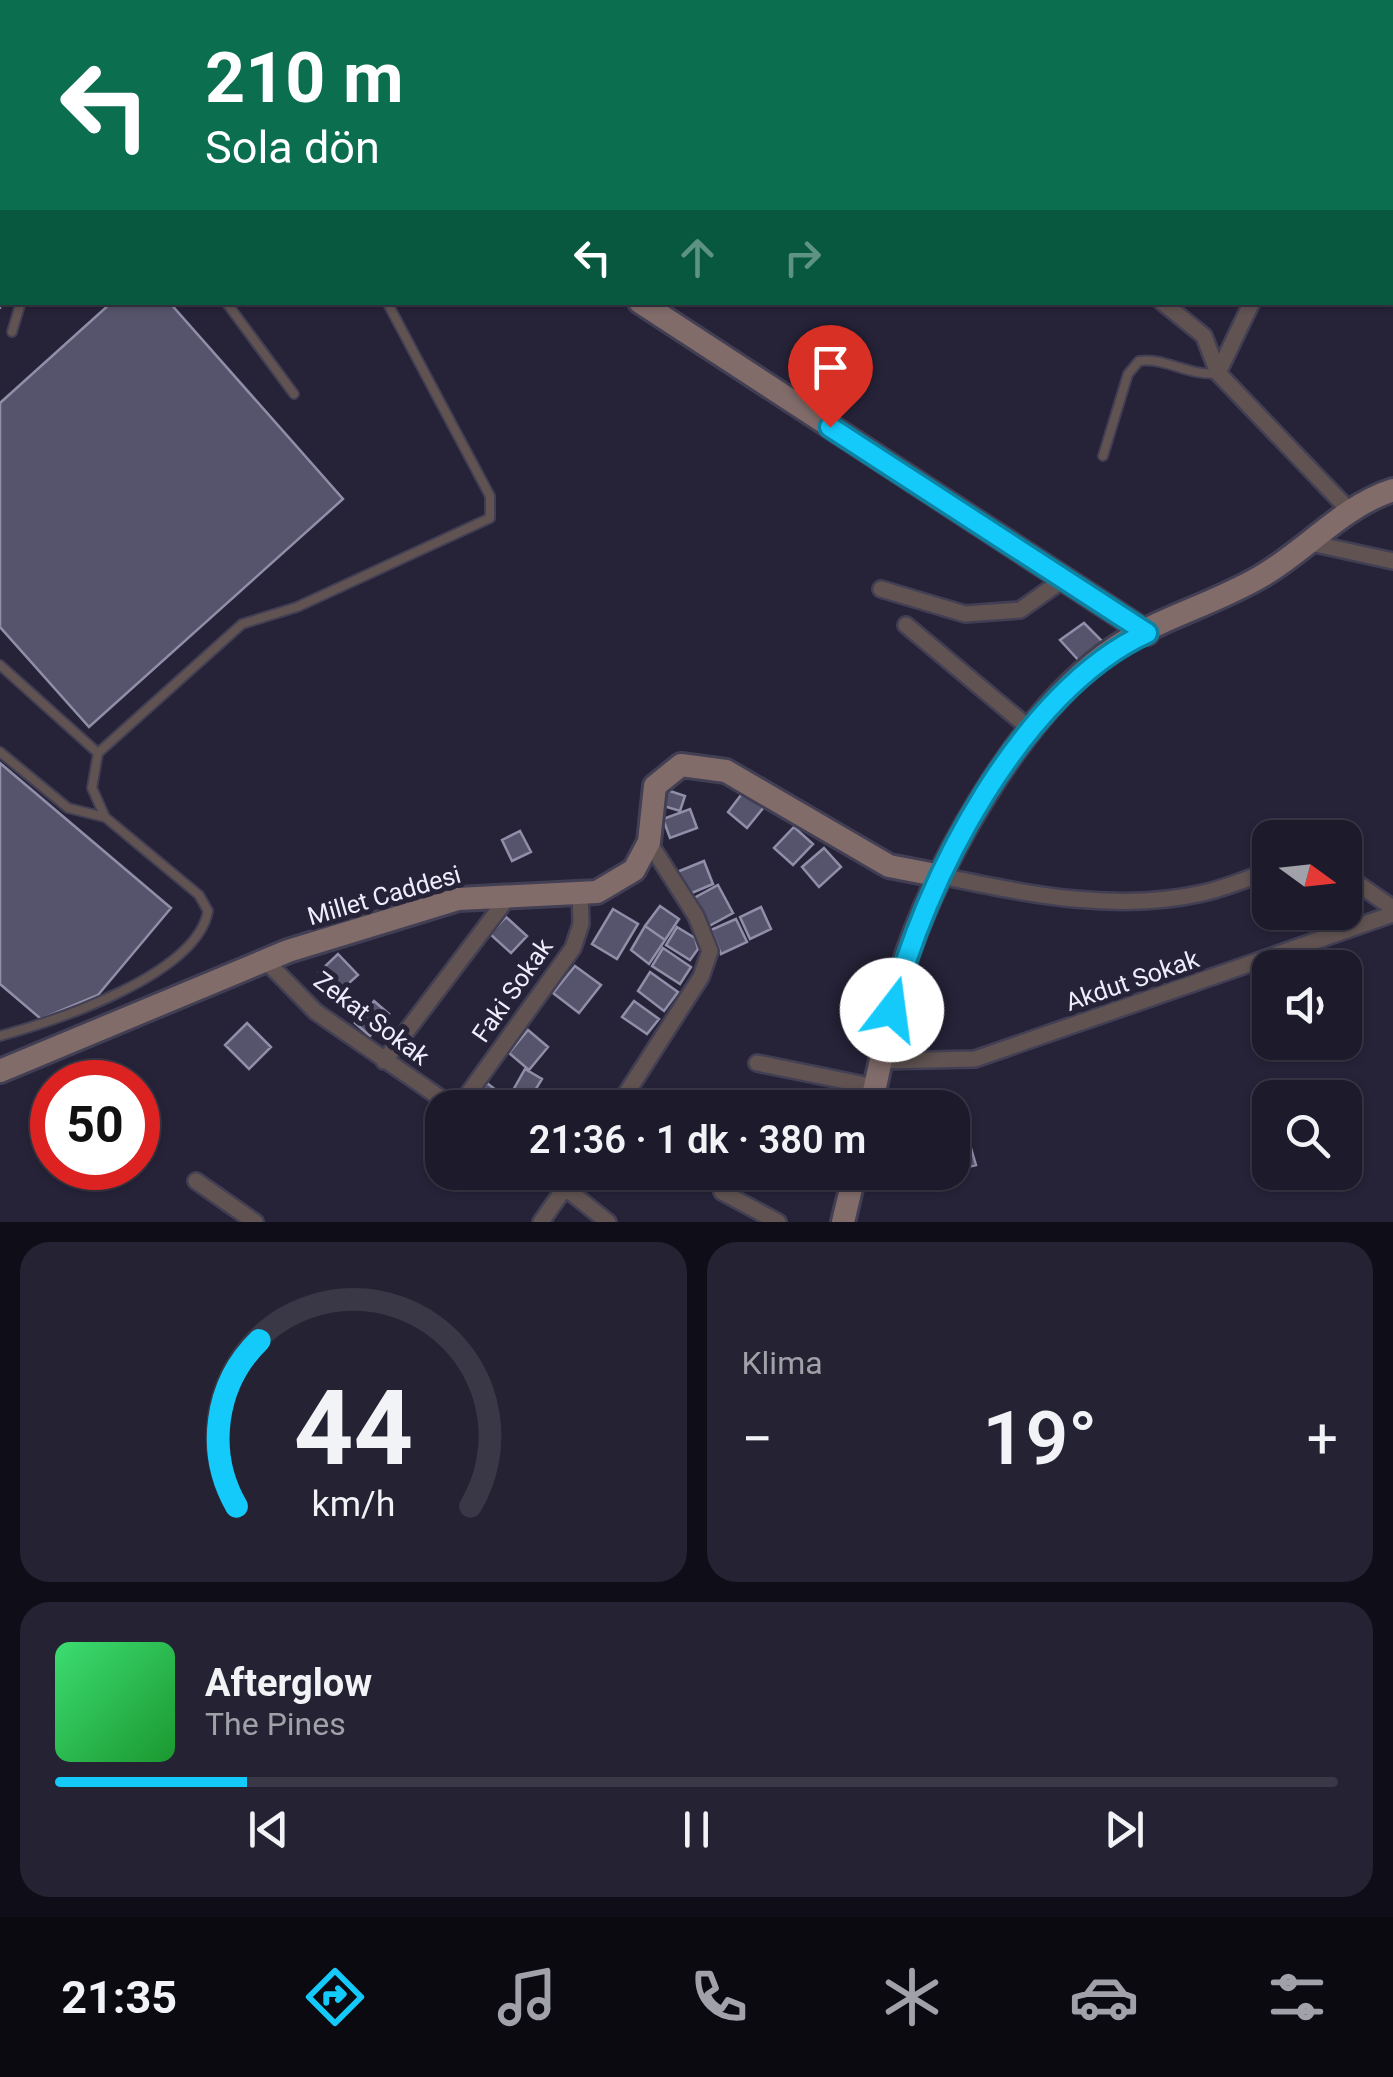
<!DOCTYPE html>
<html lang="tr">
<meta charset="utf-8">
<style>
body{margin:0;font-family:Roboto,sans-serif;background:#252333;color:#f1f3f6;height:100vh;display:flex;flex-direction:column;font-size:38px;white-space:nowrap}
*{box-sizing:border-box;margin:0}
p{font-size:32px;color:#a0a1a9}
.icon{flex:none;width:55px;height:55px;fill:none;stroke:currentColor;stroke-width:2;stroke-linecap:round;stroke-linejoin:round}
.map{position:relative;height:1222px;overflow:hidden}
.panel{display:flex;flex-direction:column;gap:20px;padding:20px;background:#0f0e18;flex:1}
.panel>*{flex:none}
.top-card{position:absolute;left:0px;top:0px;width:1395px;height:305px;box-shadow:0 2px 8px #0004,0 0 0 2px #3a3847;background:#0b6e4f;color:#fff;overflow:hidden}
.needle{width:65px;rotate:105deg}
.fabs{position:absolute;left:1252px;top:820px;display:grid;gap:20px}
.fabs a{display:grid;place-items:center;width:110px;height:110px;border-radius:20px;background:#1c1a2b;box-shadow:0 2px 8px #0004,0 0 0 2px #3a3847;font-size:50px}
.speed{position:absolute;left:30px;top:1060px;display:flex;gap:20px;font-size:50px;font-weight:700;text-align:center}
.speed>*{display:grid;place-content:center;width:130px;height:130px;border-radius:50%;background:#1c1a2b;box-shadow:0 2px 8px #0004,0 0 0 2px #3a3847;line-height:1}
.speed .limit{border:15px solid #d22;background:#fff;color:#111}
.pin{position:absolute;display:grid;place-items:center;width:85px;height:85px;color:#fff;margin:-102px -42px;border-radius:50% 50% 50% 0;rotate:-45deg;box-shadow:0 0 10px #0007}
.pin .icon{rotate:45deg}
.me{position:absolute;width:110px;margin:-55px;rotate:15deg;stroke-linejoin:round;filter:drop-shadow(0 0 8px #0008)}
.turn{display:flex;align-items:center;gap:35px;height:210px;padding:0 40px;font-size:45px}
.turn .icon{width:130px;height:130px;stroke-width:2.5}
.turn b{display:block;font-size:70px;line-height:85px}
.lanes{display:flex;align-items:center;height:95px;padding:0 40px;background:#0003;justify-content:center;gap:50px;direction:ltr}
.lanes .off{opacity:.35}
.big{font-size:75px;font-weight:600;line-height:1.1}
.panel .widget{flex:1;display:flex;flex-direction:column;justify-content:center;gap:15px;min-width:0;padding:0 35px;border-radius:30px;background:#252333}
.panel .dial{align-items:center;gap:0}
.dial svg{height:260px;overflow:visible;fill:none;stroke:#3a3847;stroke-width:7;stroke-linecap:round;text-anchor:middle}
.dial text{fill:#f1f3f6;stroke:none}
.song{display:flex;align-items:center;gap:30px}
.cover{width:120px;height:120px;border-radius:15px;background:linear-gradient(135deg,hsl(140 70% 55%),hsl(130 70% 35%))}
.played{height:10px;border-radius:5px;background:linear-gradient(90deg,#14cafb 15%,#3a3847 15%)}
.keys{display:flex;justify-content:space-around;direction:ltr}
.heat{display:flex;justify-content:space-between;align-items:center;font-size:55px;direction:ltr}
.panel .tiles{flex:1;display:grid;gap:20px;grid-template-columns:1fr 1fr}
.widget:last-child{grid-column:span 2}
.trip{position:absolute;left:425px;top:1090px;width:545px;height:100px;border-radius:30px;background:#1c1a2b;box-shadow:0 2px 8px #0004,0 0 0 2px #3a3847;font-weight:600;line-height:100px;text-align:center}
.dock{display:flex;height:160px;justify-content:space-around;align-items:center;background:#0b0a11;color:#a0a1a9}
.dock .icon{width:70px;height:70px}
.dock .current{color:#14cafb}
.dock b{font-size:45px;color:#f1f3f6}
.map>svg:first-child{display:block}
.building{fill:#56546c;stroke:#908ea8;stroke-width:2.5}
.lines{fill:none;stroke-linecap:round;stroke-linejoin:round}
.lane-casing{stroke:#423f54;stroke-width:12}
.street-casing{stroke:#423f54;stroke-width:20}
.secondary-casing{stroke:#423f54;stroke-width:28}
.lane{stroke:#605352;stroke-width:8}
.street{stroke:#605352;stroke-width:15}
.secondary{stroke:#816c6a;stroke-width:22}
.route-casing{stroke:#0d83a3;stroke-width:25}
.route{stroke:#14cafb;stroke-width:18}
.labels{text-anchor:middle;stroke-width:10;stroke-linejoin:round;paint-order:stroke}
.street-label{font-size:25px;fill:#eeedfc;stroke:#262339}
</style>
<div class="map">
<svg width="1393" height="1222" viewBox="0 0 1393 1222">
<rect width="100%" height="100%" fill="#262339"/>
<path class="building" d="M335,0H400L405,2H333Z
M0,90H2L0,309Z
M112,302H169L343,499L89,727L0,627V403Z
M1084,623L1102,641L1081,663L1060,640Z
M0,763L171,908L98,995L41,1019L0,984Z
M664,789L685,796L680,811L660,805Z
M744,791L764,807L747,828L728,812Z
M690,809L697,828L670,838L663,819Z
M794,827L813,844L793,865L774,848Z
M520,831L531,852L512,861L502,840Z
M824,848L841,867L819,887L802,867Z
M704,861L713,884L687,895L677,872Z
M718,885L733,913L709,926L694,898Z
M660,906L679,919L665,940L645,926Z
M761,907L771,929L750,939L740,917Z
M613,909L638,924L617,959L592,944Z
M506,917L527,936L511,953L490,934Z
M736,919L747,942L721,954L711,930Z
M645,926L665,940L649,964L631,950Z
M677,927L695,938L698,949L690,960L666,945Z
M663,948L691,967L680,984L652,966Z
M338,954L358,975L338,993L319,972Z
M575,966L601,985L579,1013L553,993Z
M650,972L678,992L664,1011L638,991Z
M374,1001L389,1014L370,1036L355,1023Z
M634,1001L659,1019L647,1034L622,1017Z
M247,1023L271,1047L249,1069L225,1045Z
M528,1030L548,1047L529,1070L509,1053Z
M525,1069L542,1079L528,1102L512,1092Z
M487,1083L510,1101L506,1108L470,1105Z
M960,1111L976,1165L952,1171V1113Z"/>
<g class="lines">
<g class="lane-casing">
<path id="lane" d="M237,2L239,0
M455,2L456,0
M0,71H2
M226,302L294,394
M12,332L21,302
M1103,456L1128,374L1139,361C1165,357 1190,377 1218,373
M0,665L98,753
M0,752L68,808L104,817
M0,1036C58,1020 196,975 208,911L199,895L105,817L92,788L98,753L242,624L297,607L490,518V496L387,302"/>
</g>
<g class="street-casing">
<path id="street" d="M521,0L526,2
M1301,0L1303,2
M474,2L476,0
M691,2L693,0
M1392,92L1393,93
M1162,302L1204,336L1218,373
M1252,302L1218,373L1350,511
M1306,542L1393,561
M881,589L965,614L1020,610L1067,577
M906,625L1029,728
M1345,875L1393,908
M941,876C1028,894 1115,913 1203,893C1226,888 1248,878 1270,871
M266,961L316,1012L455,1108
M384,1061L509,896
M881,1061L975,1059L1393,914
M757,1063L875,1087
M458,1108L573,948L581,924L580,892
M617,1108L701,977L710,951L696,916L649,842
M545,1172L608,1222
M196,1181L255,1222
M722,1192L778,1222
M541,1222L576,1172"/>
</g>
<g class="secondary-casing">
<path id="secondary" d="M124,0L129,2
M640,302L1147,633
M0,1071L288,951L458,899L597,892L634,870L649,842L655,786L681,765L726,771L889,866L941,876
M870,1108C883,1056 891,1002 908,952C944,851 1025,707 1116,647C1160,618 1214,604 1260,577C1306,551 1341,507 1393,490
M843,1222L855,1172"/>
</g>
<use href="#lane" class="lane"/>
<use href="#street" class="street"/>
<use href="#secondary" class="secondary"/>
</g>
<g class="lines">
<g class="route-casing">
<path id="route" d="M830,427L1147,633C1022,690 923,881 892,1010"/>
</g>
<use href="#route" class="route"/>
</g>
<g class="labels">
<g class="street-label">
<text transform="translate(384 895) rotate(-16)" y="9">Millet Caddesi</text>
<text transform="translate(1132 980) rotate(-19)" y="9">Akdut Sokak</text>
<text transform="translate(512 990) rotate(-55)" y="9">Faki Sokak</text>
<text transform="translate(372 1018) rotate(37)" y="9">Zekat Sokak</text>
</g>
</g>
</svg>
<div class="fabs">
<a><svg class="needle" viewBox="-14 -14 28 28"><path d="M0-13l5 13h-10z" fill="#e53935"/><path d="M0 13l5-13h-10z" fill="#a0a1a9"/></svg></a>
<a><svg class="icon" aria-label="sound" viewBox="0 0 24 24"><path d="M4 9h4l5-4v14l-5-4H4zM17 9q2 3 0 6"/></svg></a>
<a><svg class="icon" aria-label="search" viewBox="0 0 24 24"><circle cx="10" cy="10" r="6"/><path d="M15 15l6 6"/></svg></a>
</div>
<div class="speed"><div class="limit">50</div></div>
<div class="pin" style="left:830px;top:427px;background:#d93025"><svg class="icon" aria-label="arrive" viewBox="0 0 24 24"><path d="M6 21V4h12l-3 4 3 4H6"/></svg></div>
<svg class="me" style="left:892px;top:1010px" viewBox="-20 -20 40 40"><circle r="19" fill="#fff"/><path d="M0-13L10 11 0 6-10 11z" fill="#14cafb"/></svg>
<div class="trip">21:36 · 1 dk · 380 m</div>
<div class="top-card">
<div class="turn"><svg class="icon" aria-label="left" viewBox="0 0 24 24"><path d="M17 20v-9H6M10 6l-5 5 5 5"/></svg><div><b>210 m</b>Sola dön</div></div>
<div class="lanes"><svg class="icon" aria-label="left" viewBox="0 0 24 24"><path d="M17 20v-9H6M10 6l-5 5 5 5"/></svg><svg class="icon off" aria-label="ahead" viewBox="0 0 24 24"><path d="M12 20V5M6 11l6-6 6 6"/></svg><svg class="icon off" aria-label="right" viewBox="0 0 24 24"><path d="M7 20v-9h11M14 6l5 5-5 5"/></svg></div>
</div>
</div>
<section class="panel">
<div class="tiles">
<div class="widget dial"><svg viewBox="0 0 100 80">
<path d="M14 69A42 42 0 1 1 86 69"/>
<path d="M14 69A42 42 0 0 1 21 18" stroke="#14cafb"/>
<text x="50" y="56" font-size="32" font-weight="700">44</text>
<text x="50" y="72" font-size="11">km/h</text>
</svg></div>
<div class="widget"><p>Klima</p>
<div class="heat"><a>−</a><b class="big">19°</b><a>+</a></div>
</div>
<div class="widget">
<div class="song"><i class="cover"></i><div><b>Afterglow</b><p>The Pines</p></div></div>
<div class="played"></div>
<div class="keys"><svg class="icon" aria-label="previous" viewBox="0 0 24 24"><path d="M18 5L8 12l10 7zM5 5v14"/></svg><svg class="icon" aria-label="pause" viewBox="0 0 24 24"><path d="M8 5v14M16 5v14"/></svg><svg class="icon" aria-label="next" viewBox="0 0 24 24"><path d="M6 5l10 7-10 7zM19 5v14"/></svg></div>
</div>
</div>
</section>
<nav class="dock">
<b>21:35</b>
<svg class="icon current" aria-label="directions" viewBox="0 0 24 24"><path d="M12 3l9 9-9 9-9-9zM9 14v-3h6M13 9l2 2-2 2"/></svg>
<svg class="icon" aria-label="music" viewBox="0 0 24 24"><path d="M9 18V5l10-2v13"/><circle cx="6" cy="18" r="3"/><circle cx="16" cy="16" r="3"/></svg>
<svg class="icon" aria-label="phone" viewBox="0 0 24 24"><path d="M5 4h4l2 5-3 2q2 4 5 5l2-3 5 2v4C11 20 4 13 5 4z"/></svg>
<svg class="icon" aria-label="climate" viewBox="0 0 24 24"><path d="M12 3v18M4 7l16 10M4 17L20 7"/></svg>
<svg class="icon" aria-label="car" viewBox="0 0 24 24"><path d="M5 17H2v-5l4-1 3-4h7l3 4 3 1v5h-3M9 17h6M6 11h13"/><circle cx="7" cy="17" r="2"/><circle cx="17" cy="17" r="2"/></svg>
<svg class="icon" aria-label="filters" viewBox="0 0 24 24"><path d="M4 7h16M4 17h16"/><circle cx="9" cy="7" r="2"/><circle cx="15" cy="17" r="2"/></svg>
</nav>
